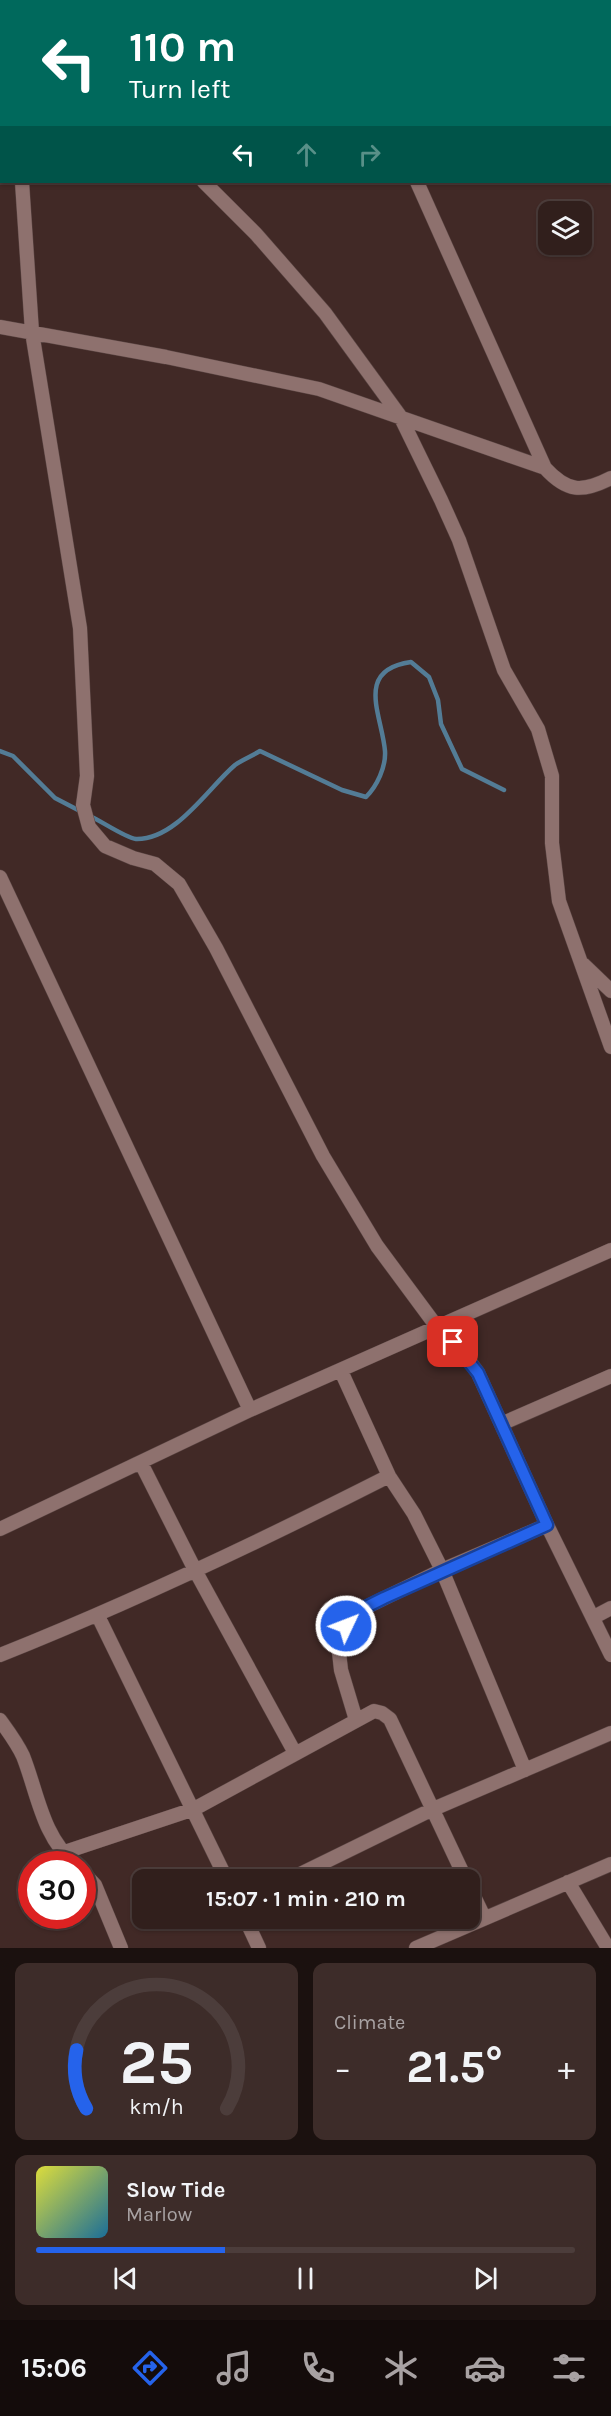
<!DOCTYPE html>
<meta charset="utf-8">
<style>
body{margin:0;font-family:Karla,sans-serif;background:#3d2c29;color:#f1f3f6;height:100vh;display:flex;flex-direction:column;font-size:22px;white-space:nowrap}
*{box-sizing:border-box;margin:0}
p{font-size:20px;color:#a8a2a3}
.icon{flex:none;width:33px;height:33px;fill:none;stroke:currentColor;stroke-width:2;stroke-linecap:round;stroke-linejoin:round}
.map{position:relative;height:1948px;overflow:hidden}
.side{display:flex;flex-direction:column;gap:15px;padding:15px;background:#1b110f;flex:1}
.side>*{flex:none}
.banner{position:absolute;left:0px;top:0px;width:612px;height:183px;box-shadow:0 2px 4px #0004,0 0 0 2px #4c3d3b;background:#00695c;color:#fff;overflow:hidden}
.tools{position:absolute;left:538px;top:201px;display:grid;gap:12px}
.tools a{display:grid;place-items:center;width:54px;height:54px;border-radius:12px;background:#311f1c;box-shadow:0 2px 4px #0004,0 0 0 2px #4c3d3b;font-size:30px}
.speed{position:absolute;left:18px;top:1851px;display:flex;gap:12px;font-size:30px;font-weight:700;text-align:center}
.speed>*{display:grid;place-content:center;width:78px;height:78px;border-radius:50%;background:#311f1c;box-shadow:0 2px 4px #0004,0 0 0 2px #4c3d3b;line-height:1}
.speed .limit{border:9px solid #d22;background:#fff;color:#111}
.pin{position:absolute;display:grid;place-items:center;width:51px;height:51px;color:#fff;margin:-26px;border-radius:12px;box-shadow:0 3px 9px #0006}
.me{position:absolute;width:66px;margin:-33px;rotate:47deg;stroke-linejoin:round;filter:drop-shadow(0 0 4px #0008)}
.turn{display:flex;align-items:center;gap:21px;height:126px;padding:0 30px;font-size:27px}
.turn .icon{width:78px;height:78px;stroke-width:2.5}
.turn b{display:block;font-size:42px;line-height:51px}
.lanes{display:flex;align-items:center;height:57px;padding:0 30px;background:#0003;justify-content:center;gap:30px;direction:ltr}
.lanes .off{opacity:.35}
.big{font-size:45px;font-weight:700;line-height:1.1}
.side .widget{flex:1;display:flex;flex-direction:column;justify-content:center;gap:9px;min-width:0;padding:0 21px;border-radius:12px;background:#3d2c29}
.side .dial{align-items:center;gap:0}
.dial svg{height:156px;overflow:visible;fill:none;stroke:#4c3d3b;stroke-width:7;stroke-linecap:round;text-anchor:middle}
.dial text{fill:#f1f3f6;stroke:none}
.song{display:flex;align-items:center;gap:18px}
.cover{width:72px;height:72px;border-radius:9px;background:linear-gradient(135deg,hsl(60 70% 55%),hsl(200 70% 35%))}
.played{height:6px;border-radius:3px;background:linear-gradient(90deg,#2563eb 35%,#4c3d3b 35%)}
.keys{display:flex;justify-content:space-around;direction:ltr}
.heat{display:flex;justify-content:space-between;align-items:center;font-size:33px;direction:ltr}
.side .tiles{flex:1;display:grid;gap:15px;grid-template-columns:1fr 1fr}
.widget:last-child{grid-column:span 2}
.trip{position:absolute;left:132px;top:1869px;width:348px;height:60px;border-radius:12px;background:#311f1c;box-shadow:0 2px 4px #0004,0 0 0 2px #4c3d3b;font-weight:700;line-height:60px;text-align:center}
.menu{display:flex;height:96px;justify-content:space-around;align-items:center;background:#140c0b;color:#a8a2a3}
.menu .icon{width:42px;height:42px}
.menu .current{color:#2563eb}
.menu b{font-size:27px;color:#f1f3f6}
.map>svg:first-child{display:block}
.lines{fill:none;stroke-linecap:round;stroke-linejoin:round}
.stream{stroke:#537c96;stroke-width:4.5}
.street-casing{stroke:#5a4543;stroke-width:15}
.street{stroke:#8e716e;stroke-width:14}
.route-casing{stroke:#184099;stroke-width:15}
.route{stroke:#2563eb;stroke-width:10}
</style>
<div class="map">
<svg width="611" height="1948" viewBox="0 0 611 1948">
<rect width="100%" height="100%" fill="#412926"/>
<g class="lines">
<path class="stream" d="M0,751L13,756L55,798L80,811
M90,816C101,821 126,838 136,839C176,840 208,788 235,765C242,760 252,756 260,751L342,790L366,797C377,786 386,767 385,751C382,715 354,670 411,662L429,677L438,700L441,724L462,769L504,790"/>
<g class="street-casing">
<path id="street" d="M35,0L36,2
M337,0V2
M0,82L2,88
M22,182L32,332L80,628L87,776L83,805L89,827L105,846L133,858L155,864L179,884L216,948L323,1156L377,1246L437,1327L611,1250
M204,182L256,234L325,313L400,416L441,500L459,540L504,670L538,729L552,776V843L559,901L611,1047
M417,182L545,468C567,492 582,493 611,478
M0,327L166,357L319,389L545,468
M0,877L250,1410
M583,964L611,991
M341,1371L389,1476L414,1514L442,1570L525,1770
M501,1424L611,1376
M141,1463L196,1572L295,1753
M0,1529L250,1410L437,1327L465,1355L478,1373L547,1525L611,1655
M98,1616L227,1880
M594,1617L611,1608
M0,1655C133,1602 261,1541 389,1476
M0,1720C8,1731 17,1743 23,1756C38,1794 42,1836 75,1864
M356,1720L341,1670L338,1643L356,1612L442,1570L547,1525
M62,1853L194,1809L374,1711L382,1713L390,1719L466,1880
M82,1871L95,1885L121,1948
M288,1880L431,1810L611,1733
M568,1882L608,1948
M470,1888L484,1917
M245,1918L259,1948
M416,1948L611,1864"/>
</g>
<use href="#street" class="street"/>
</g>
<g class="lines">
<g class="route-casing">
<path id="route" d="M346,1626L356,1612L384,1598L547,1525L478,1373L453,1342"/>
</g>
<use href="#route" class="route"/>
</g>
</svg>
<div class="tools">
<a><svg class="icon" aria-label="layers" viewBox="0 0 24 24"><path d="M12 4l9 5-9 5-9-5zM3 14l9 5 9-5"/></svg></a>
</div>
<div class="speed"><div class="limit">30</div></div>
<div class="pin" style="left:453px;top:1342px;background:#d93025"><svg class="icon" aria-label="arrive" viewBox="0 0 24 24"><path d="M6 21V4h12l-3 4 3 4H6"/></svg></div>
<svg class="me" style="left:346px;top:1626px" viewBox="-20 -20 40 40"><circle r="17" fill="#2563eb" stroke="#fff" stroke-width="3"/><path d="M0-11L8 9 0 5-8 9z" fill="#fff"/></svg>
<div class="trip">15:07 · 1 min · 210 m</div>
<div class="banner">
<div class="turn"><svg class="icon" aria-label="left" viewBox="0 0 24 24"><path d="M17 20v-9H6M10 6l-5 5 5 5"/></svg><div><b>110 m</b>Turn left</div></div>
<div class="lanes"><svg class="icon" aria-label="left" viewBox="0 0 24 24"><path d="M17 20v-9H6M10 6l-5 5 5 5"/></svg><svg class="icon off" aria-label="ahead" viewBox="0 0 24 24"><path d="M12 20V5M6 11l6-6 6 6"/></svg><svg class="icon off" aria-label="right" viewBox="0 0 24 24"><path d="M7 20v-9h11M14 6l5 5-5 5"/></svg></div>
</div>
</div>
<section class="side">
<div class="tiles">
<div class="widget dial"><svg viewBox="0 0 100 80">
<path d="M14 69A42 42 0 1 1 86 69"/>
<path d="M14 69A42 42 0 0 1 9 39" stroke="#2563eb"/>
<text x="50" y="56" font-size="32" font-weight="700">25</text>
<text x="50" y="72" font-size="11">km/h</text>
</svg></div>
<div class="widget"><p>Climate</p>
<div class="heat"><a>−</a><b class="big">21.5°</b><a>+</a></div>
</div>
<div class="widget">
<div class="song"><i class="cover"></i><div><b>Slow Tide</b><p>Marlow</p></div></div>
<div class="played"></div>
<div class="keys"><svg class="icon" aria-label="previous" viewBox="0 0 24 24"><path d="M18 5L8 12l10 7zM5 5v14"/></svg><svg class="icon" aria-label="pause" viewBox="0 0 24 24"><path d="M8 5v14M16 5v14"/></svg><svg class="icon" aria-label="next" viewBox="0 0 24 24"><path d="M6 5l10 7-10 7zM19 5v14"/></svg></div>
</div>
</div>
</section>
<nav class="menu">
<b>15:06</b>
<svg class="icon current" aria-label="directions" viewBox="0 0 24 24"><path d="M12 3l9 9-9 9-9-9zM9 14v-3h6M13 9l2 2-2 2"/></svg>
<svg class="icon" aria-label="music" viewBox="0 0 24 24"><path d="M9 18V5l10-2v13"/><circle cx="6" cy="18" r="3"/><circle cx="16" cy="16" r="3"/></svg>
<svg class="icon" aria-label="phone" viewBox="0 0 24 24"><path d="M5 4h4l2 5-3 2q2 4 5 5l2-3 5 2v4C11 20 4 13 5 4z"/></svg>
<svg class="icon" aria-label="climate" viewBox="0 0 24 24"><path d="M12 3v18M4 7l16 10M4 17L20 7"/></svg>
<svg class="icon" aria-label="car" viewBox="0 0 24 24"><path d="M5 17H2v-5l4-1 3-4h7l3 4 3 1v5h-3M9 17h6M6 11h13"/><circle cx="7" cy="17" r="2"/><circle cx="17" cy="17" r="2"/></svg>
<svg class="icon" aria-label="filters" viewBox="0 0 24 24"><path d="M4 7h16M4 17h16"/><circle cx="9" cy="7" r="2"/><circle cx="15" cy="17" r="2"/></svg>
</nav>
